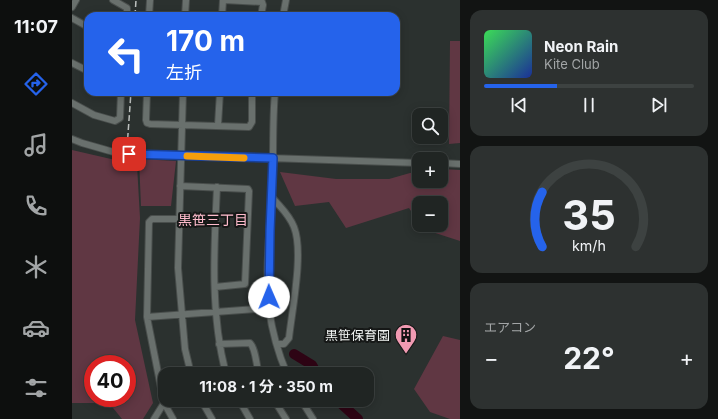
<!DOCTYPE html>
<html lang="ja">
<meta charset="utf-8">
<style>
body{margin:0;font-family:Inter,"Noto Sans JP",sans-serif;background:#2d3130;color:#f1f3f6;height:100vh;display:flex;flex-direction:column;font-size:15px;white-space:nowrap}
*{box-sizing:border-box;margin:0}
p{font-size:13px;color:#a2a5a6}
.icon{flex:none;width:22px;height:22px;fill:none;stroke:currentColor;stroke-width:2;stroke-linecap:round;stroke-linejoin:round}
.map{position:relative;flex:1;overflow:hidden}
.sheet{display:flex;flex-direction:column;gap:10px;padding:10px;background:#121413;width:258px}
.sheet>*{flex:none}
.hud{position:absolute;left:12px;top:12px;width:316px;height:84px;border-radius:12px;box-shadow:0 2px 10px #0003,0 0 0 1px #3d4241;background:#2563eb;color:#fff;overflow:hidden}
.controls{position:absolute;left:340px;top:108px;display:grid;gap:8px}
.controls a{display:grid;place-items:center;width:36px;height:36px;border-radius:8px;background:#202523;box-shadow:0 2px 10px #0003,0 0 0 1px #3d4241;font-size:20px}
.speed{position:absolute;left:12px;top:355px;display:flex;gap:8px;font-size:20px;font-weight:700;text-align:center}
.speed>*{display:grid;place-content:center;width:52px;height:52px;border-radius:50%;background:#202523;box-shadow:0 2px 10px #0003,0 0 0 1px #3d4241;line-height:1}
.speed .limit{border:6px solid #d22;background:#fff;color:#111}
.pin{position:absolute;display:grid;place-items:center;width:34px;height:34px;color:#fff;margin:-17px;border-radius:8px;box-shadow:0 2px 6px #0006}
.me{position:absolute;width:44px;margin:-22px;rotate:359deg;stroke-linejoin:round;filter:drop-shadow(0 0 3px #0008)}
.turn{display:flex;align-items:center;gap:14px;height:84px;padding:0 16px;font-size:18px}
.turn .icon{width:52px;height:52px;stroke-width:2.5}
.turn b{display:block;font-size:28px;line-height:34px}
.big{font-size:30px;font-weight:700;line-height:1.1}
.sheet .card{flex:1;display:flex;flex-direction:column;justify-content:center;gap:6px;min-width:0;padding:0 14px;border-radius:12px;background:#2d3130}
.sheet .dial{align-items:center;gap:0}
.dial svg{height:104px;overflow:visible;fill:none;stroke:#3d4241;stroke-width:7;stroke-linecap:round;text-anchor:middle}
.dial text{fill:#f1f3f6;stroke:none}
.song{display:flex;align-items:center;gap:12px}
.cover{width:48px;height:48px;border-radius:6px;background:linear-gradient(135deg,hsl(130 70% 55%),hsl(230 70% 35%))}
.played{height:4px;border-radius:2px;background:linear-gradient(90deg,#2563eb 35%,#3d4241 35%)}
.keys{display:flex;justify-content:space-around;direction:ltr}
.heat{display:flex;justify-content:space-between;align-items:center;font-size:22px;direction:ltr}
.trip{position:absolute;left:86px;top:367px;width:216px;height:40px;border-radius:12px;background:#202523;box-shadow:0 2px 10px #0003,0 0 0 1px #3d4241;font-weight:700;line-height:40px;text-align:center}
main{display:flex;flex:1;min-height:0}
.menu{display:flex;flex-direction:column;width:72px;justify-content:space-around;align-items:center;background:#0d0f0e;color:#a2a5a6}
.menu .icon{width:28px;height:28px}
.menu .active{color:#2563eb}
.menu b{font-size:18px;color:#f1f3f6}
.map>svg:first-child{display:block}
.green{fill:#603743;fill-rule:evenodd}
.lines{fill:none;stroke-linecap:round;stroke-linejoin:round}
.river{stroke:#2e0414;stroke-width:10}
.minor-casing{stroke:#494e4c;stroke-width:8}
.minor{stroke:#69706d;stroke-width:6}
.rail{stroke:#bdc1bf;stroke-width:1.5;stroke-dasharray:6 3;stroke-linecap:butt}
.route-casing{stroke:#184099;stroke-width:10}
.route{stroke:#2563eb;stroke-width:7}
.slow{stroke:#f59e0b;stroke-width:7}
.labels{text-anchor:middle;stroke-width:4;stroke-linejoin:round;paint-order:stroke}
.poi-label{font-size:13px;fill:#f1f4f3;stroke:#161817;text-anchor:end}
.neighbourhood-label{font-size:14px;fill:#febbcc;stroke:#161817}
</style>
<main>
<nav class="menu">
<b>11:07</b>
<svg class="icon active" aria-label="directions" viewBox="0 0 24 24"><path d="M12 3l9 9-9 9-9-9zM9 14v-3h6M13 9l2 2-2 2"/></svg>
<svg class="icon" aria-label="music" viewBox="0 0 24 24"><path d="M9 18V5l10-2v13"/><circle cx="6" cy="18" r="3"/><circle cx="16" cy="16" r="3"/></svg>
<svg class="icon" aria-label="phone" viewBox="0 0 24 24"><path d="M5 4h4l2 5-3 2q2 4 5 5l2-3 5 2v4C11 20 4 13 5 4z"/></svg>
<svg class="icon" aria-label="climate" viewBox="0 0 24 24"><path d="M12 3v18M4 7l16 10M4 17L20 7"/></svg>
<svg class="icon" aria-label="car" viewBox="0 0 24 24"><path d="M5 17H2v-5l4-1 3-4h7l3 4 3 1v5h-3M9 17h6M6 11h13"/><circle cx="7" cy="17" r="2"/><circle cx="17" cy="17" r="2"/></svg>
<svg class="icon" aria-label="filters" viewBox="0 0 24 24"><path d="M4 7h16M4 17h16"/><circle cx="9" cy="7" r="2"/><circle cx="15" cy="17" r="2"/></svg>
</nav>
<div class="map">
<svg width="388" height="419" viewBox="0 0 388 419">
<rect width="100%" height="100%" fill="#2b312f"/>
<path class="green" d="M378,41H388V143L377,144Z
M0,150L65,165L68,218L63,320L81,403L71,419H50L37,403H0ZM21,364H55V398H21Z
M67,159L104,161L99,206H69Z
M369,169L388,170V241L351,229L348,225H369V203H347V223L337,208L274,228L257,202L223,206L208,172L264,179H317L338,173L347,172V181H369Z
M371,336L388,340V419H378L358,412L342,389Z"/>
<g class="lines">
<path class="river" d="M222,354L240,365L245,374
M265,400L286,419"/>
<g class="minor-casing">
<path id="minor" d="M41,0L55,8V16
M152,0L190,2L191,5L189,16
M0,7L4,0
M77,16L78,0
M113,16L114,0
M150,16L151,0
M211,16L214,0
M0,18L16,27
M0,63L16,71
M75,92L74,120L75,123L78,124L177,127L180,122V92
M111,92L106,268L113,349L119,374
M203,92C200,125 202,157 200,190C198,229 193,270 197,309C200,331 206,353 215,374
M0,103L22,115L43,121L48,118L49,92
M146,125L148,92
M0,139L10,143L45,153L347,163
M369,163L388,164
M108,186L176,189L177,191L173,284L143,287
M145,187C142,249 138,313 154,374
M200,197C208,207 217,214 222,227C232,252 220,310 217,338L212,344H205
M75,317L197,308
M147,344L178,343C184,349 184,365 187,374
M129,400L140,419
M167,400L178,419
M202,400L214,419
M229,400L241,419
M82,419L92,403
M101,419L92,403L75,317L77,222L80,219H107"/>
</g>
<use href="#minor" class="minor"/>
<path class="rail" d="M63,16L64,0
M55,148L59,92"/>
</g>
<g class="lines">
<g class="route-casing">
<path id="route" d="M57,154L201,158L198,231L197,297"/>
</g>
<use href="#route" class="route"/>
<path class="slow" d="M115,156L172,158"/>
</g>
<defs>
<g id="building-pin" transform="scale(1.15)"><path d="M0 17L-7.5 6A9.5 9.5 0 1 1 7.5 6Z" fill="#f19ab2" stroke="#161817"/><path d="M-4-6H4V6H1V3H-1V6H-4ZM-2.5-4.3h1.7v1.8h-1.7ZM.8-4.3h1.7v1.8H.8ZM-2.5-1h1.7V.8h-1.7ZM.8-1h1.7V.8H.8Z" fill="#111"/></g>
</defs>
<g fill-rule="evenodd">
<use href="#building-pin" x="334" y="335"/>
</g>
<g class="labels">
<g class="poi-label">
<text x="318" y="340">黒笹保育園</text>
</g>
<g class="neighbourhood-label">
<text x="141" y="225">黒笹三丁目</text>
</g>
</g>
</svg>
<div class="controls">
<a><svg class="icon" aria-label="search" viewBox="0 0 24 24"><circle cx="10" cy="10" r="6"/><path d="M15 15l6 6"/></svg></a>
<a>+</a>
<a>−</a>
</div>
<div class="speed"><div class="limit">40</div></div>
<div class="pin" style="left:57px;top:154px;background:#d93025"><svg class="icon" aria-label="arrive" viewBox="0 0 24 24"><path d="M6 21V4h12l-3 4 3 4H6"/></svg></div>
<svg class="me" style="left:197px;top:297px" viewBox="-20 -20 40 40"><circle r="19" fill="#fff"/><path d="M0-13L10 11 0 6-10 11z" fill="#2563eb"/></svg>
<div class="trip">11:08 · 1 分 · 350 m</div>
<div class="hud">
<div class="turn"><svg class="icon" aria-label="left" viewBox="0 0 24 24"><path d="M17 20v-9H6M10 6l-5 5 5 5"/></svg><div><b>170 m</b>左折</div></div>
</div>
</div>
<section class="sheet">
<div class="card">
<div class="song"><i class="cover"></i><div><b>Neon Rain</b><p>Kite Club</p></div></div>
<div class="played"></div>
<div class="keys"><svg class="icon" aria-label="previous" viewBox="0 0 24 24"><path d="M18 5L8 12l10 7zM5 5v14"/></svg><svg class="icon" aria-label="pause" viewBox="0 0 24 24"><path d="M8 5v14M16 5v14"/></svg><svg class="icon" aria-label="next" viewBox="0 0 24 24"><path d="M6 5l10 7-10 7zM19 5v14"/></svg></div>
</div>
<div class="card dial"><svg viewBox="0 0 100 80">
<path d="M14 69A42 42 0 1 1 86 69"/>
<path d="M14 69A42 42 0 0 1 14 27" stroke="#2563eb"/>
<text x="50" y="56" font-size="32" font-weight="700">35</text>
<text x="50" y="72" font-size="11">km/h</text>
</svg></div>
<div class="card"><p>エアコン</p>
<div class="heat"><a>−</a><b class="big">22°</b><a>+</a></div>
</div>
</section>
</main>
